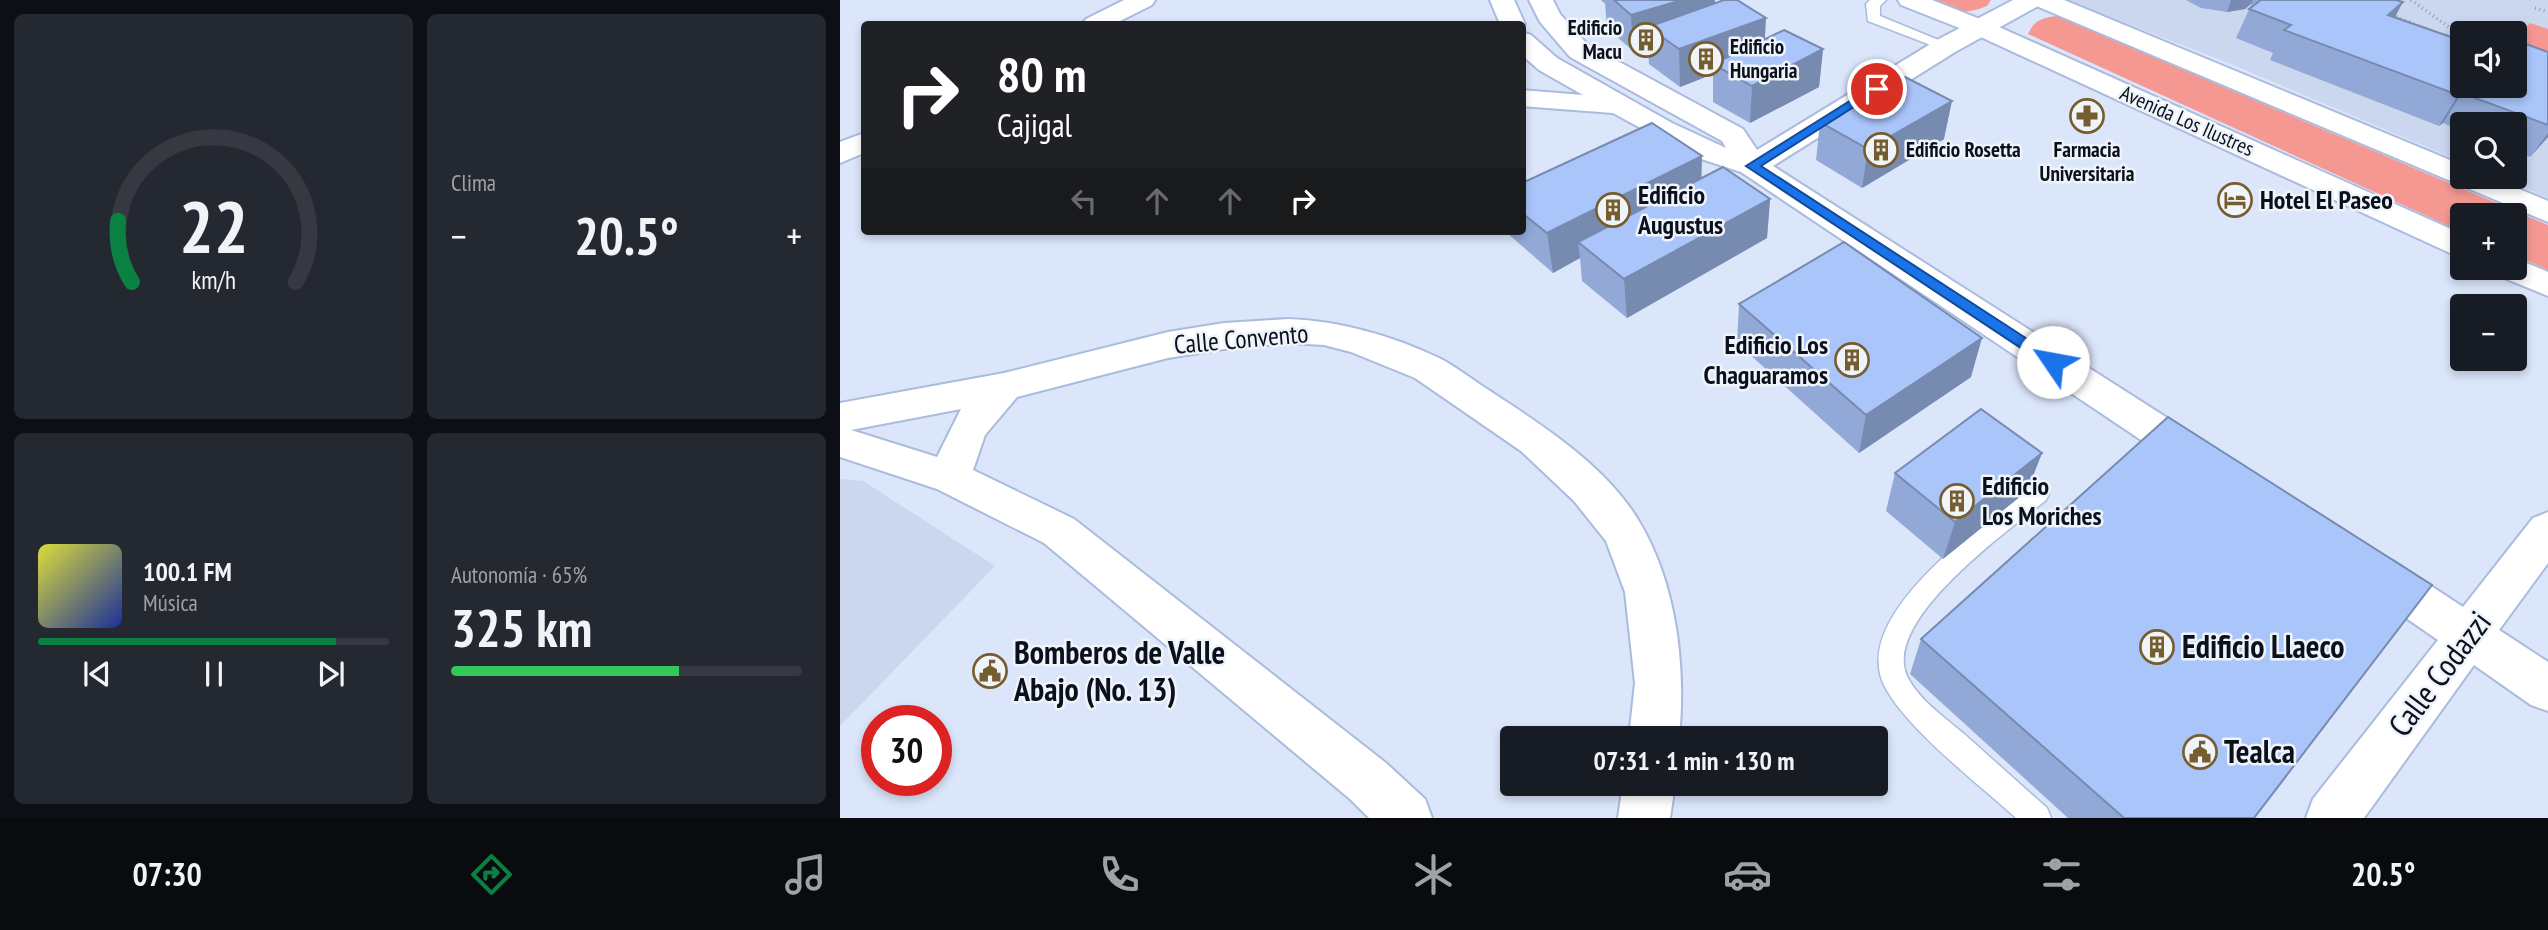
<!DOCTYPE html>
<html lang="es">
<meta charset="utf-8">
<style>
body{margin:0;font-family:"PT Sans Narrow",sans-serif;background:#242831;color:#f1f3f6;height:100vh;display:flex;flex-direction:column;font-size:26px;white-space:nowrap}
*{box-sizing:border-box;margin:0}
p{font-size:23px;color:#9ea1a6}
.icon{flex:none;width:38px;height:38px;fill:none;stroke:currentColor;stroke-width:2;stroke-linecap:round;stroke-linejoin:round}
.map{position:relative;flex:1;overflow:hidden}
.panel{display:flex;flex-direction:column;gap:14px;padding:14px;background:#0d0f14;width:840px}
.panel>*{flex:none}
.guide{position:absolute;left:21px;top:21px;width:665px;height:214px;border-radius:7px;box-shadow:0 4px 10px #0003;background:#202124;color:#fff;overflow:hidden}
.fabs{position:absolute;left:1610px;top:21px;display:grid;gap:14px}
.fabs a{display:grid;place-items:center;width:77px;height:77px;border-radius:7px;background:#171b24;box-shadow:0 4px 10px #0003;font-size:35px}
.speed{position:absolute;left:21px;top:705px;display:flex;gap:14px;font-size:35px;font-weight:700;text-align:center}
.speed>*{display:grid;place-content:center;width:91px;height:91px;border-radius:50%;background:#171b24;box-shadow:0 4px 10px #0003;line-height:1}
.speed .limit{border:10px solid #d22;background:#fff;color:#111}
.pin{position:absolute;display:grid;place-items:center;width:60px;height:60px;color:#fff;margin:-30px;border:4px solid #fff;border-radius:50%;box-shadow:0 2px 7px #0007}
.me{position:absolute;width:77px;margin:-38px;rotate:303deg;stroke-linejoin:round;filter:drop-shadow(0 0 5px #0008)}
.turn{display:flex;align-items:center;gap:24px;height:147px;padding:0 21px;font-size:32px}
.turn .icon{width:91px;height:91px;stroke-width:2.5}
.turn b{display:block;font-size:49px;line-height:60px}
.lanes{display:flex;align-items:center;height:66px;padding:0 21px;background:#0003;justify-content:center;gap:35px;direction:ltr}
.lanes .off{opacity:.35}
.big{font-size:52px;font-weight:600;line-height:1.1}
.panel .widget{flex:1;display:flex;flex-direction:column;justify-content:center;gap:10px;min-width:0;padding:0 24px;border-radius:10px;background:#242831}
.panel .dial{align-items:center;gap:0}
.dial svg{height:182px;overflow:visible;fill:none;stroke:#363941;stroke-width:7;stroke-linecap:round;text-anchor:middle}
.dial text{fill:#f1f3f6;stroke:none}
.song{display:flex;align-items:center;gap:21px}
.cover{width:84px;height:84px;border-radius:10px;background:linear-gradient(135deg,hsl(60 70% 55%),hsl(230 70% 35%))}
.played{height:7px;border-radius:4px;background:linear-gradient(90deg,#0b8043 85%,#363941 85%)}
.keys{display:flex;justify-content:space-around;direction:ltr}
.heat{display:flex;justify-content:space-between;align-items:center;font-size:38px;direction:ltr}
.charge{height:10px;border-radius:5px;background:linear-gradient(90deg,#34c759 65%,#363941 0)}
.panel .tiles{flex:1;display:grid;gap:14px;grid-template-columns:repeat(2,1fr)}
.trip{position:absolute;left:660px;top:726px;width:388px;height:70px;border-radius:7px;background:#171b24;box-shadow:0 4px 10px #0003;font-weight:600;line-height:70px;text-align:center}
.tab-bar{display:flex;height:112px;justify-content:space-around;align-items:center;background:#090b0e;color:#9ea1a6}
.tab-bar .icon{width:49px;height:49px}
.tab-bar .on{color:#0b8043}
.tab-bar b{font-size:32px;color:#f1f3f6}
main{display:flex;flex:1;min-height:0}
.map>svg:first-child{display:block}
.built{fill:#cad7ef;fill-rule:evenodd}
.green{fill:#f59892}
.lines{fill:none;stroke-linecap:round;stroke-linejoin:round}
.lane-casing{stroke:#abd;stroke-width:3}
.street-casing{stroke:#abd;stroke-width:4}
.secondary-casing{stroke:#abd;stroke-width:4}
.path{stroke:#959eaf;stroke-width:3.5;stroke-dasharray:1 3.5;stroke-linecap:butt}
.lane{fill:#fff;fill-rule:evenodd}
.street{fill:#fff;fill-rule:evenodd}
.secondary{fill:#fff;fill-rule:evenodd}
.wall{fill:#92a9d7}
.shaded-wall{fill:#778aaf}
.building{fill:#aac5fa;stroke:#778aaf;stroke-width:2}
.route{fill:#1a73e8;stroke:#114b97;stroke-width:2}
.labels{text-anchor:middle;stroke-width:5;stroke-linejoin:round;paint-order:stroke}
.far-poi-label{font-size:21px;font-weight:bold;fill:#0b111c;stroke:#eff3fa;text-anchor:start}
.far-street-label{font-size:21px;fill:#0b111c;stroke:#eff3fa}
.poi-label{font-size:26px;font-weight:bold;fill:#0b111c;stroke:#eff3fa;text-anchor:start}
.street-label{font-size:26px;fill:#0b111c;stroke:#eff3fa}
.near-poi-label{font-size:32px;font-weight:bold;fill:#0b111c;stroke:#eff3fa;text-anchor:start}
.near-street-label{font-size:32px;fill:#0b111c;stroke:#eff3fa}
</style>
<main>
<section class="panel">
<div class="tiles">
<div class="widget dial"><svg viewBox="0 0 100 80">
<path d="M14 69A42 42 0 1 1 86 69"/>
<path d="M14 69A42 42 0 0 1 8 42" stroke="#0b8043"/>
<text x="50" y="56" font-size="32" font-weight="700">22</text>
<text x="50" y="72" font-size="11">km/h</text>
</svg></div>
<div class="widget"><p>Clima</p>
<div class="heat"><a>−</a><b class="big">20.5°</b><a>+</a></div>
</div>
<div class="widget">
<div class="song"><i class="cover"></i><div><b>100.1 FM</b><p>Música</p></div></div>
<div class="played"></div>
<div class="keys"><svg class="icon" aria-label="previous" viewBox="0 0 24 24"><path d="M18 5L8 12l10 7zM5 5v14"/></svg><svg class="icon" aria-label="pause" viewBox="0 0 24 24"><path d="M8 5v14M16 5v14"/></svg><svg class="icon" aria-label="next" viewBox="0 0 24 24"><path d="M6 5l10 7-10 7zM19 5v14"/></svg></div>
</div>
<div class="widget"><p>Autonomía · 65%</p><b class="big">325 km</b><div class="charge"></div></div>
</div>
</section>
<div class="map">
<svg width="1708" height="818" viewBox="0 0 1708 818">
<rect width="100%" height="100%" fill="#dbe6fb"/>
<path class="built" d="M1226,0H1708V198L1658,177H1675V124H1622V162L1386,62ZM1622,33H1675V86H1622Z
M0,479L23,481L155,566L0,726Z"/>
<path class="green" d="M1072,0H1151L1147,6C1120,18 1098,8 1072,0Z
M1217,16L1708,225V270L1675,255V215H1622V232L1188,34C1194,20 1202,18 1217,16Z
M1690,23L1708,29V69L1675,58V37Z"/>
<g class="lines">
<g class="lane-casing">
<path id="lane" d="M1030,0H1046L1040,6V16L1113,46L1111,49H1101L1028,21L1026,4Z
M1198,485L1206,488L1209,494L1206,500C1168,531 1042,620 1067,676C1078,699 1104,717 1123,733C1151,758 1179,783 1207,808L1211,818H1176C1139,784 1066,729 1044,685C1010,615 1143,524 1190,488Z"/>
</g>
<g class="street-casing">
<path id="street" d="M284,0H315L312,5L274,24H242L246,19Z
M650,0H674L685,24L682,27V24H660Z
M689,0H713L720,14L748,45L903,129L917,150L1097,40L1173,0H1203L1200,5L1115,52L933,166L1371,446L1377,457L1371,468L1357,473L1343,468L901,172L852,156L773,113L682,106V90L743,95L699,70L682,55V32L691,35L717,58L832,123L886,148L882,141L730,57L700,22Z
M24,133V153L0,163V142Z
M448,319C501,321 553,336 601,359C618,368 634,381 650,391C702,425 768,467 800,523C837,586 846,667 839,738H789L795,683L785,592L766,541L734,501L681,451L575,378L511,352L484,345L448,343L384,349L328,358L177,397L145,435L133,470L234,519L546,763L585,799L592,818H529L510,799L204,543L97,489L0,457V403L164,373L328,332L384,323ZM121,409L97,457L11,430Z
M1708,512V563L1659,630L1708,662V711L1691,705L1634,665L1524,818H1466L1473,799L1598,640L1521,587L1515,574L1521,561L1537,555L1553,561L1623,607L1693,518Z
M783,784H835L830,818H778Z"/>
</g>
<g class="secondary-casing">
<path id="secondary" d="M1058,0H1092L1150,23L1622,234V256L1610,253L1132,33L1061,5Z
M1191,0H1224L1622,165V177H1650L1708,201V222L1194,5Z
M1675,258L1708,272V296L1659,276L1654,268H1675Z"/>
</g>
<path class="path" d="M1571,0L1613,30L1606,37L1609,38
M1695,8L1708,12
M1552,15L1576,25"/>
<use href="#lane" class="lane"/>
<use href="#street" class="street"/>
<use href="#secondary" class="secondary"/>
</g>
<path class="wall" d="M761,0H875V3L924,39L983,49L979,87L910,123L873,102V74L840,87L809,64L808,47L793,51L767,28L765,3H764Z
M1346,0H1556L1555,17L1614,38L1708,52V137L1690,157L1675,151V124H1622V131L1603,123L1599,126L1430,60L1433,53L1396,38L1412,3L1405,9L1387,12L1361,8Z
M980,122L1104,139L1022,188L976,160Z
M862,178L930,199L927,238L787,318L742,281L740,258L713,273L667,233L666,231H682V183Z
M899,304L1131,377L1019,453L897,343Z
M1202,453L1187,491L1103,559L1046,511L1055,473Z
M1081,639L1414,818H1228L1070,674Z"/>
<path class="shaded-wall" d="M842,0H875V26L808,27V47L793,51L791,15Z
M1391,0H1413L1412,3L1405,9L1387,12Z
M1563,2L1547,32L1548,15Z
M926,18L924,55L873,64V74L840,87L839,49Z
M983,49L979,87L910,123L912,86Z
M1622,93L1603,123L1599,126L1618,95Z
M1112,101L1104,139L1022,188L1028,149Z
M1708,133V137L1690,157Z
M862,156L861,195L738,242L740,258L713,273L707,233Z
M930,199L927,238L787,318L784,279Z
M1142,338L1131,377L1019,453L1026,415Z
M1202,453L1187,491L1103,559L1115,522Z"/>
<path class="building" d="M774,0H842L791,15Z
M884,0H897L926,18L839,49L808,27Z
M1421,0H1556L1563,2L1548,15L1614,38L1629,25L1654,33H1622V86H1675V40L1708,52V125L1622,93L1618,95L1444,30L1451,25L1409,9Z
M944,30L983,49L912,86L873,64Z
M1065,77L1112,101L1028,149L980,122Z
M812,123L862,156L707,233L682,213V183Z
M883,167L930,199L784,279L738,242Z
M1004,242L1142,338L1026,415L899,304Z
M1141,409L1202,453L1115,522L1055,473Z
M1328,417L1592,585L1414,818H1284L1081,639Z"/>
<path class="route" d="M1032,87L1042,89L921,166L1218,359L1221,362L1218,366H1208L906,166Z"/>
<defs>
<g id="building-ring" transform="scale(1.75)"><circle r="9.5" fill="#eff3fa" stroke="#755d2e" stroke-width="1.5"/><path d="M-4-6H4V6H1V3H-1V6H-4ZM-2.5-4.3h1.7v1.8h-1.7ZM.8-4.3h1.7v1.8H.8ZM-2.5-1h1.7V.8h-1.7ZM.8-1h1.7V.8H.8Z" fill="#755d2e"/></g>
<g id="pharmacy-ring" transform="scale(1.75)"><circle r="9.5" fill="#eff3fa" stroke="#755d2e" stroke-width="1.5"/><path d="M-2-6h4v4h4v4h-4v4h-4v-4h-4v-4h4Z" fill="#755d2e"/></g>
<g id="hotel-ring" transform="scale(1.75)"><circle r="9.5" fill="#eff3fa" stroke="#755d2e" stroke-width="1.5"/><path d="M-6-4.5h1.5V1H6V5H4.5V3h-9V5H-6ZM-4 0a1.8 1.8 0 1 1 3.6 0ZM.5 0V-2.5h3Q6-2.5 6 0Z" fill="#755d2e"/></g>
<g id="civic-ring" transform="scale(1.75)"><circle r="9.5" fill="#eff3fa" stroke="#755d2e" stroke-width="1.5"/><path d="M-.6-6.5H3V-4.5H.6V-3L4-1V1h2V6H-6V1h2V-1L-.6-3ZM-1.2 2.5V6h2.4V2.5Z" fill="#755d2e"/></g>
</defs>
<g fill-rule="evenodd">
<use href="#building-ring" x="806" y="40"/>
<use href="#building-ring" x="866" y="59"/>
<use href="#pharmacy-ring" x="1247" y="116"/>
<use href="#building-ring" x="1041" y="150"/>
<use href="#hotel-ring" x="1395" y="200"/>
<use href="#building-ring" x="773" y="210"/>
<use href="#building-ring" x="1012" y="360"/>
<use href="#building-ring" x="1117" y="501"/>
<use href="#building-ring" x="1317" y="647"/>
<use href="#civic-ring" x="150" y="671"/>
<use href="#civic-ring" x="1360" y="752"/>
</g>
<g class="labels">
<g class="far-poi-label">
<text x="782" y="35" text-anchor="end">Edificio<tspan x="782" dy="24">Macu</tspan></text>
<text x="890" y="54">Edificio<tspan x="890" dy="24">Hungaria</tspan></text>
<text x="1066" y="157">Edificio Rosetta</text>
<text x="1247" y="157" text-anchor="middle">Farmacia<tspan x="1247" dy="24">Universitaria</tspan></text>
</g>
<g class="far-street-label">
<text transform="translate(1347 121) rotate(24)" y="7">Avenida Los Ilustres</text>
</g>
<g class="poi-label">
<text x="798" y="204">Edificio<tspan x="798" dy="30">Augustus</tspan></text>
<text x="1420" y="209">Hotel El Paseo</text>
<text x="988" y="354" text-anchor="end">Edificio Los<tspan x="988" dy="30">Chaguaramos</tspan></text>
<text x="1142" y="495">Edificio<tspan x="1142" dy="30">Los Moriches</tspan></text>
</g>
<g class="street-label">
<text transform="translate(401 339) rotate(-5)" y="9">Calle Convento</text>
</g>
<g class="near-poi-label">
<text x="1342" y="658">Edificio Llaeco</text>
<text x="174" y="664">Bomberos de Valle<tspan x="174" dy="37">Abajo (No. 13)</tspan></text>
<text x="1384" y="763">Tealca</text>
</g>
<g class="near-street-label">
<text transform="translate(1600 674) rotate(-53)" y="11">Calle Codazzi</text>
</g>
</g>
</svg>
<div class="fabs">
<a><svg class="icon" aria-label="sound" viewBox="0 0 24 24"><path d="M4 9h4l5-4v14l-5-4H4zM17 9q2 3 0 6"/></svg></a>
<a><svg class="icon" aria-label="search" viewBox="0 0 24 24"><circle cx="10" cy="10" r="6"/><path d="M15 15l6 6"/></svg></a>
<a>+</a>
<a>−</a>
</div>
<div class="speed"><div class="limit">30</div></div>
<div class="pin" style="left:1037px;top:89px;background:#d93025"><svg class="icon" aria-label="arrive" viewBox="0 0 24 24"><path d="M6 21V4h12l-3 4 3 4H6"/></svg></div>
<svg class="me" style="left:1213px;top:362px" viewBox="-20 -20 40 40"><circle r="19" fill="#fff"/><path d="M0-13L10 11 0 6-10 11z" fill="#1a73e8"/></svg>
<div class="trip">07:31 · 1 min · 130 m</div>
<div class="guide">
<div class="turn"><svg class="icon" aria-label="right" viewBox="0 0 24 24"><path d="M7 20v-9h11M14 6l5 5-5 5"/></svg><div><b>80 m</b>Cajigal</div></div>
<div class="lanes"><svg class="icon off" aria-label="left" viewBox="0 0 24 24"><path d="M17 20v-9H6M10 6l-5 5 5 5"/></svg><svg class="icon off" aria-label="ahead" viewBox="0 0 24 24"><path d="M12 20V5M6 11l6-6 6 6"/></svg><svg class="icon off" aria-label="ahead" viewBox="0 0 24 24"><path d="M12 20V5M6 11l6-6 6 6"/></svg><svg class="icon" aria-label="right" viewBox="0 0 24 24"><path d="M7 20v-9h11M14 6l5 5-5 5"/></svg></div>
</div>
</div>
</main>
<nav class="tab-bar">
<b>07:30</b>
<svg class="icon on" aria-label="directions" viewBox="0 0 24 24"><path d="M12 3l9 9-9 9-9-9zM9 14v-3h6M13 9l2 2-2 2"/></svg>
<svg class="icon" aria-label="music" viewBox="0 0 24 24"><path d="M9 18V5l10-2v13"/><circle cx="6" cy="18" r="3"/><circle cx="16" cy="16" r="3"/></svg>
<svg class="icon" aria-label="phone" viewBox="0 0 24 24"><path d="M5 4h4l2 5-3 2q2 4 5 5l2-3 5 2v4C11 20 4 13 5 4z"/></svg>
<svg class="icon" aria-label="climate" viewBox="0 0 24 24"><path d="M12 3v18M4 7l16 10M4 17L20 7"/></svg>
<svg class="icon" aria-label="car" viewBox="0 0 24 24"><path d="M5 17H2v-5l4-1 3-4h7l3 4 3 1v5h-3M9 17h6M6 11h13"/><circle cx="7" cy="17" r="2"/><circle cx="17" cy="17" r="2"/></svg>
<svg class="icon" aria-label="filters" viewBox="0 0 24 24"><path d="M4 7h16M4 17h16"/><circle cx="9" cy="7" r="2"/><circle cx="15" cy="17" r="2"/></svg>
<b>20.5°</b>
</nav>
